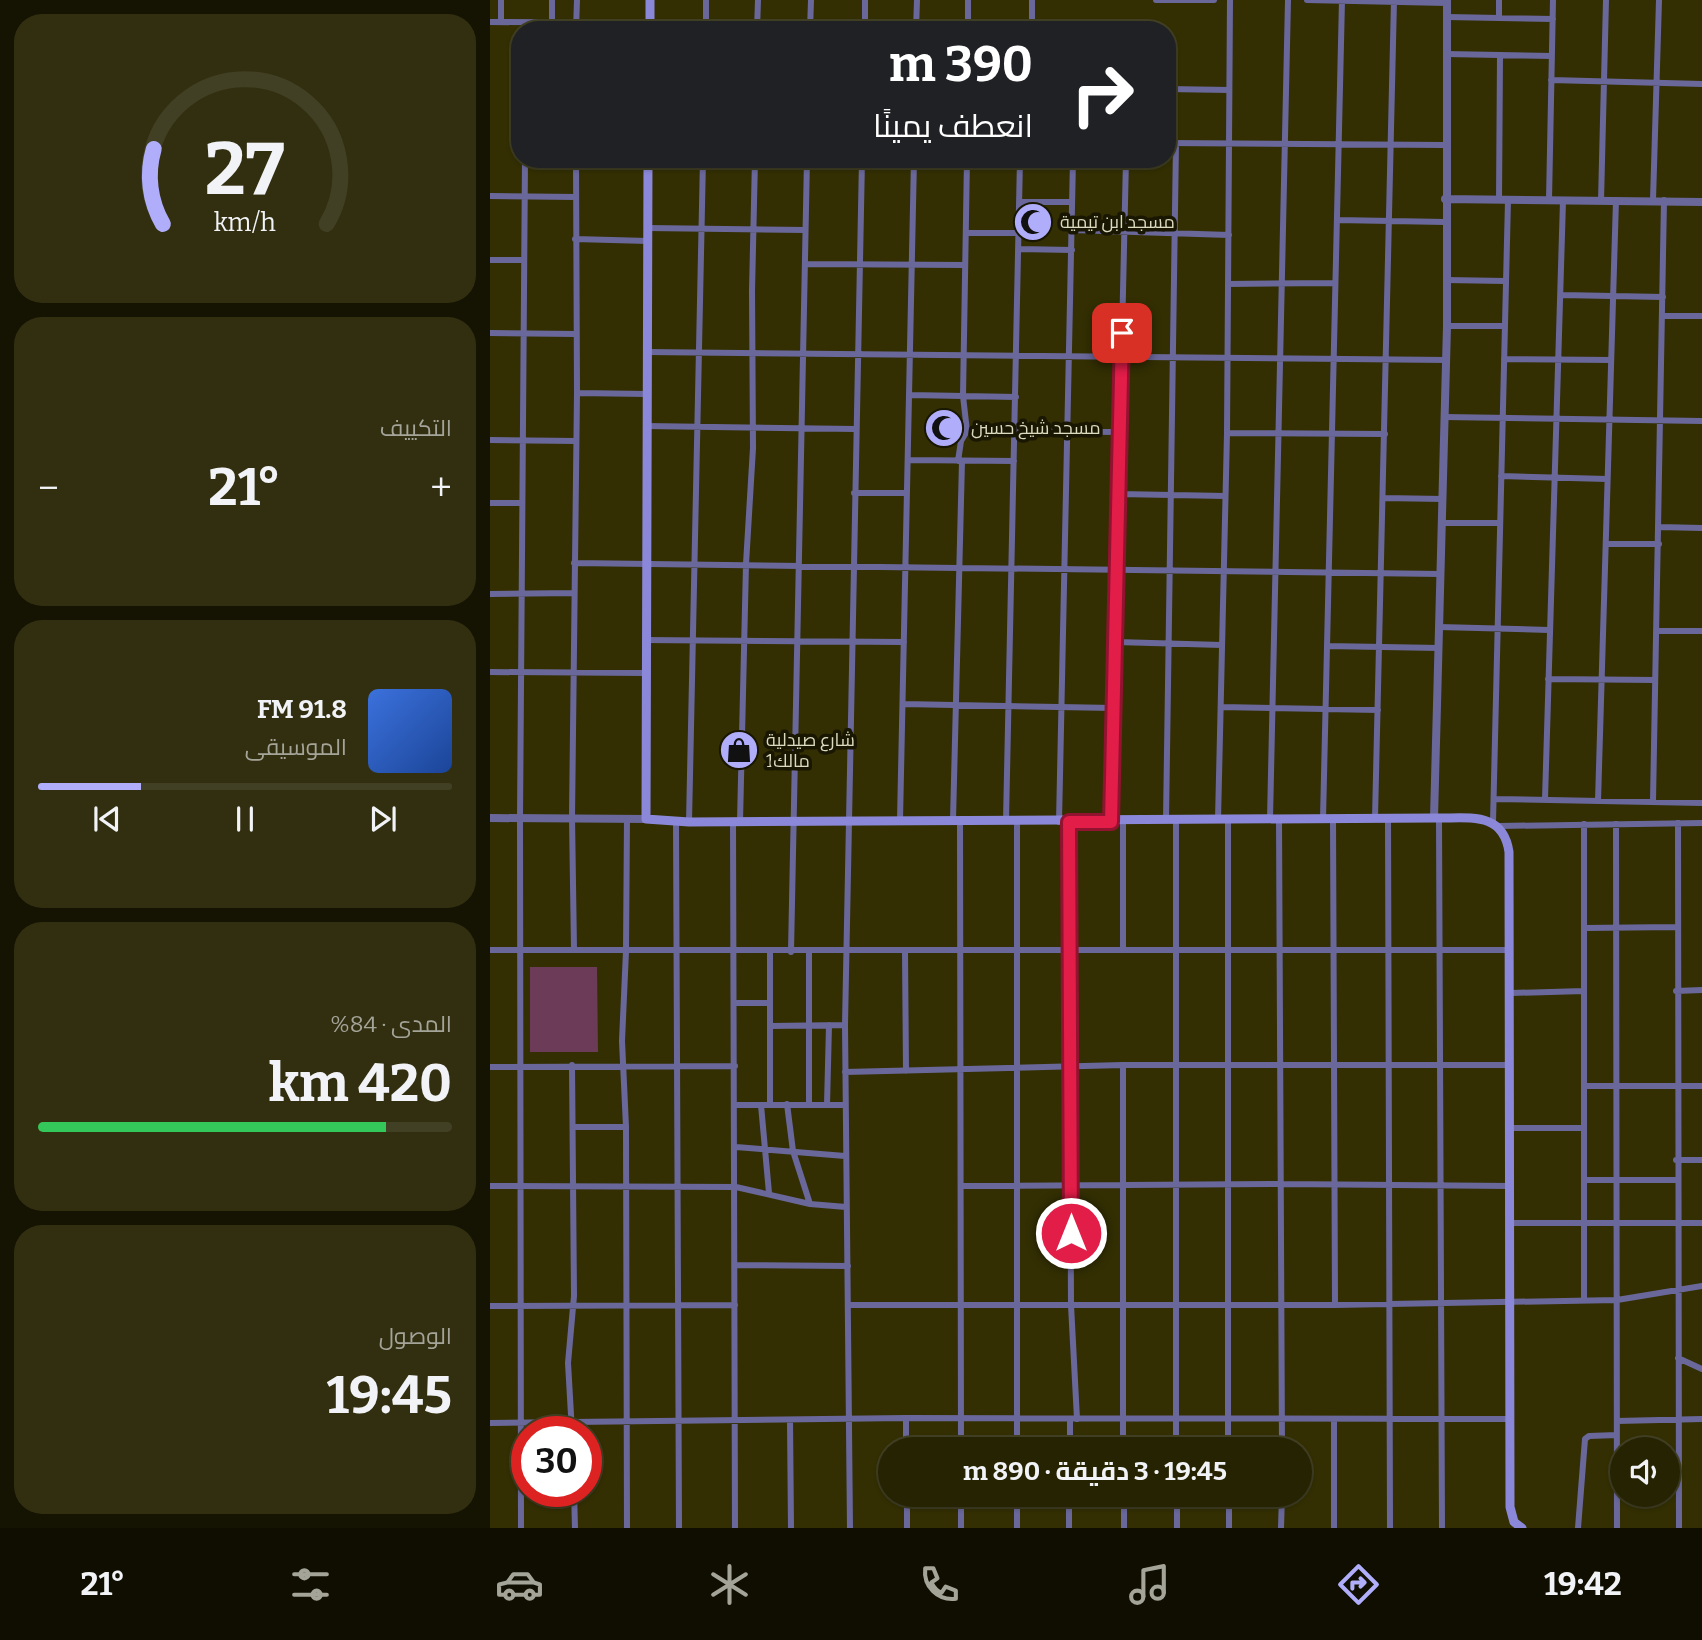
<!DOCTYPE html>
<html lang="ar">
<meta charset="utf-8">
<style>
body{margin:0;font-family:Bitter,Cairo,serif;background:#322f11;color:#f1f3f6;direction:rtl;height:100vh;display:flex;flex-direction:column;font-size:26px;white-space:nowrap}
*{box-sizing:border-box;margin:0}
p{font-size:23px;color:#a4a499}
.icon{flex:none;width:38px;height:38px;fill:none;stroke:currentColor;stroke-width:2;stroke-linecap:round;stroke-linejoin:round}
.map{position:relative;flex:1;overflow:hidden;direction:ltr}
.drawer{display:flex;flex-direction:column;gap:14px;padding:14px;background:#151301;width:490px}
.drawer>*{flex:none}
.guide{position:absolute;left:21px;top:21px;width:665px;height:147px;border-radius:28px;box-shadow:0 2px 5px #0004,0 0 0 2px #424024;direction:rtl;background:#202124;color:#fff;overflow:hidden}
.fabs{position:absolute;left:1120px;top:1437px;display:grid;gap:14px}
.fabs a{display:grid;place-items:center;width:70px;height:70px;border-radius:50%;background:#262302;box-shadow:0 2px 5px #0004,0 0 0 2px #424024;font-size:35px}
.speed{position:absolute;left:21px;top:1416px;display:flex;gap:14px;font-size:35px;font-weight:700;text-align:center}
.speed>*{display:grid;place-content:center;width:91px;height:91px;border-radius:50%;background:#262302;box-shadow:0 2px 5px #0004,0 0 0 2px #424024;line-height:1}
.speed .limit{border:10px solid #d22;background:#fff;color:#111}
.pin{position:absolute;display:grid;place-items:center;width:60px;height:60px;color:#fff;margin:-30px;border-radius:14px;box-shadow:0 4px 10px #0006}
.me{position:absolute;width:77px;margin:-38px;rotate:0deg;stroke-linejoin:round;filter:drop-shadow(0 0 5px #0008)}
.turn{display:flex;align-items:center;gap:24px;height:147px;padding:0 28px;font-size:32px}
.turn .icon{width:91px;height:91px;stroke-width:2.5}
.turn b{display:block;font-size:49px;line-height:60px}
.big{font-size:52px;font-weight:700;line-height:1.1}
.drawer .widget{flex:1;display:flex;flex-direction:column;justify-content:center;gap:10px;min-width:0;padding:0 24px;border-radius:28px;background:#322f11}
.drawer .dial{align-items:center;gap:0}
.dial svg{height:182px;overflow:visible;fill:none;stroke:#424024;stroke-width:7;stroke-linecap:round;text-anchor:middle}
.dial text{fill:#f1f3f6;stroke:none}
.song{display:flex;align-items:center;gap:21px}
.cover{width:84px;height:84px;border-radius:10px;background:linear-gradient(135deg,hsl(220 70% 55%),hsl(220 70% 35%))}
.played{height:7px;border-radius:4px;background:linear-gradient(90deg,#b0aefa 25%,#424024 25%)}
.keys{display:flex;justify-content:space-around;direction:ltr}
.heat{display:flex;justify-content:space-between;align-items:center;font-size:38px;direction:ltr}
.charge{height:10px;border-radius:5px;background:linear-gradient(90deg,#34c759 84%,#424024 0)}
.trip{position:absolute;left:388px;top:1437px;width:434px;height:70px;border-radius:35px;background:#262302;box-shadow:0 2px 5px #0004,0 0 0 2px #424024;font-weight:700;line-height:70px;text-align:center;direction:rtl}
.menu{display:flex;height:112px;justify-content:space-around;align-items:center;background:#0f0e01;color:#a4a499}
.menu .icon{width:49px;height:49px}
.menu .current{color:#b0aefa}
.menu b{font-size:32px;color:#f1f3f6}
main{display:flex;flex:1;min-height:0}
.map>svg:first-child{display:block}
.pitch{fill:#6b3b57}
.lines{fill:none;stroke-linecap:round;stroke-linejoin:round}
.minor{stroke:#6a689b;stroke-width:6}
.tertiary{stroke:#6a689b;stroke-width:8}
.secondary{stroke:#8c88d9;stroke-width:9}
.route-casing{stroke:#92132f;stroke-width:18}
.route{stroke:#e11d48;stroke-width:12}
.labels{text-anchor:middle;stroke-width:7;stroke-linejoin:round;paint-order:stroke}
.poi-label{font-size:18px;fill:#dcdbbf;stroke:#191702;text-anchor:start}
</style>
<main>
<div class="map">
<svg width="1212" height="1528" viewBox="0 0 1212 1528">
<rect width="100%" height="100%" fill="#332f03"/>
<path class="pitch" d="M40,967H107L108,1052H40Z"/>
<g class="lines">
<path class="minor" d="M11,0V22
M666,0H724
M817,0L957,3
M957,17L1063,19
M1009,18V0
M0,22L160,23
M62,22V0
M86,30L87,0
M216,30V0
M267,30L268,0
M320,30L321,0
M375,30V0
M426,30L427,0
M478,30V0
M542,30V0
M956,54L1062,56
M1061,80L1212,84
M677,89L739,90
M677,143L954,145
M0,196L86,197
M1009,200L1010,55
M1059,200L1063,0
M1163,200L1169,0
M1111,201L1116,0
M529,202H582
M847,220L955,222
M158,228L315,230
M583,230L739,235
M476,233H530
M85,239L158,241
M529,249L582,250
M0,260H34
M315,264L475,265
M956,280L1015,281
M738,284L844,283
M1071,295L1173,297
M1173,316H1212
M957,326H1015
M0,333L86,334
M157,352L956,360
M1014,359L1121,360
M87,393L157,394
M420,395L526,397
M955,417L1212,421
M156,426L365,429
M525,431L630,432
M737,433L895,434
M0,440L86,441
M419,460L524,461
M468,461L471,441L477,431L473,396L477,159
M1011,476L1117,479
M364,493H417
M629,494L735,496
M893,498L953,499
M0,503H32
M953,523H1009
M1169,527L1212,528
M1116,544H1169
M84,563L951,574
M0,594L83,593
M949,627L1059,630
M1167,631H1212
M155,640L414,642
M626,642L732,645
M837,646L949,648
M0,672L155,673
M1058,679L1165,680
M413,704L624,708
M731,707L888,710
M1004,799L1212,803
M1055,799L1073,201
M1108,801L1126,200
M1163,801L1174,200
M137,818L136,951L132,1041L136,1127L137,1528
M885,818L904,0
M898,818L900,1528
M780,819L798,0
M789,819L792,1449
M833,819L852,0
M843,819L845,1305
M949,819L952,1528
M410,820L424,159
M463,820L472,461
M470,820L471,1449
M676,820L686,143
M728,820L737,433L740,0
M738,820V1449
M243,821L245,1528
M516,821L530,159
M686,821V1449
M186,822L189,1528
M199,822L213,159
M250,822L256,564L263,448L262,291L265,159
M569,822L583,159
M579,822L581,1305L587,1419
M621,822L636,159
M633,822V950
M1003,822L1018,200
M1188,823L1189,1528
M1126,824L1127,1528
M1009,826L1212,823
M1094,928L1186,927
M0,950H1020
M84,950L82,817L87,393L86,159
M415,951L416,1071
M280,952V1104
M301,952L317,159
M319,952V1104
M1186,991L1212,990
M1021,993L1094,991
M245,1003H280
M280,1026L355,1025
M82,1065L84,1296L78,1363L82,1432
M633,1065H1020
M0,1067L245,1066
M355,1072L633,1065V1449
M1094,1086H1212
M297,1104L303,1151L320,1204
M246,1105H355
M271,1105L279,1193
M337,1105L339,1025
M83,1127H136
M1020,1128H1094
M246,1147L355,1156
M1186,1160H1212
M1094,1180H1186
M0,1186L246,1187L320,1204L356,1207
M472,1186L793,1184L1020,1186
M1019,1223H1212
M246,1265L358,1266
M1094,1300V824
M358,1305H845L1127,1300L1212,1286
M0,1306L245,1305
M1188,1358L1212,1369
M416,1418V1449
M300,1420L301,1528
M1127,1421L1212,1419
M0,1423L416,1418L1020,1419
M527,1449V822
M580,1449V1419
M84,1491L85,1528
M417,1494V1528
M527,1494V1528
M634,1494V1528
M687,1494V1528
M739,1494V1528
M31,1528L30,818L35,159
M360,1528L355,1025L372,159
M471,1528V1494
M579,1528V1494
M791,1528L792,1494
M844,1528V1420
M1088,1528L1095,1439L1099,1436L1127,1435"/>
<path class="tertiary" d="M955,199L1212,202
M0,818L156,819
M944,818L957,326V0"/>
<path class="secondary" d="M160,30V0
M158,159L156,819L199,822L944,818C977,819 1013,810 1019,852L1020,1507L1024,1522L1032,1528"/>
</g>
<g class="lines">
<g class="route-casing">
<path id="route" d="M581,1233L579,822H621L632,333"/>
</g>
<use href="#route" class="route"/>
</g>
<defs>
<g id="mosque-disc" transform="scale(2.0125)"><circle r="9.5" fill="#b0aefa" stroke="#191702"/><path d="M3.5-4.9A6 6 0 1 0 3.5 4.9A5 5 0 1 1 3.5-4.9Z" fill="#111"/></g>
<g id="shop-disc" transform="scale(2.0125)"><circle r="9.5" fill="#b0aefa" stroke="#191702"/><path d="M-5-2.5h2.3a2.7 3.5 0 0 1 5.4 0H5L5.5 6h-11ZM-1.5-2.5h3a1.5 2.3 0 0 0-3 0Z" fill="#111"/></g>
</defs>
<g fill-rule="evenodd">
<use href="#mosque-disc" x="543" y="222"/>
<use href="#mosque-disc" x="454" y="428"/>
<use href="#shop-disc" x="249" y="750"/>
</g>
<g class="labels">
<g class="poi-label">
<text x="570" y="228">مسجد ابن تيمية</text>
<text x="481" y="434">مسجد شيخ حسين</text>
<text x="276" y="746">شارع صيدلية<tspan x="276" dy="21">مالك1</tspan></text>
</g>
</g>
</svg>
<div class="fabs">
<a><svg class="icon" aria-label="sound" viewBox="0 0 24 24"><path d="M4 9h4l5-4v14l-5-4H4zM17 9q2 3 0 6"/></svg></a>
</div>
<div class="speed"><div class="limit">30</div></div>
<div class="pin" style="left:632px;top:333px;background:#d93025"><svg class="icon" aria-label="arrive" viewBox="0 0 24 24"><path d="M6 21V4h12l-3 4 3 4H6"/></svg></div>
<svg class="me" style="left:581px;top:1233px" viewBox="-20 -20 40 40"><circle r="17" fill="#e11d48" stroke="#fff" stroke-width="3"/><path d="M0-11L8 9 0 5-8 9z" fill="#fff"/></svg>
<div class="trip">19:45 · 3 دقيقة · 890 m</div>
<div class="guide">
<div class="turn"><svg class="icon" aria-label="right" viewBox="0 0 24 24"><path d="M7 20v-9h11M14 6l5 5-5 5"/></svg><div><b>390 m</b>انعطف يمينًا</div></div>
</div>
</div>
<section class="drawer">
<div class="widget dial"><svg viewBox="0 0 100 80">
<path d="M14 69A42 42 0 1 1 86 69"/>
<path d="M14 69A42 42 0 0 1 10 36" stroke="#b0aefa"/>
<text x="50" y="56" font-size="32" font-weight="700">27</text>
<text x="50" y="72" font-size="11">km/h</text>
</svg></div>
<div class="widget"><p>التكييف</p>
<div class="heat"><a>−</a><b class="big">21°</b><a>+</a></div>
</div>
<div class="widget">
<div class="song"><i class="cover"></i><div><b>91.8 FM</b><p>الموسيقى</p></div></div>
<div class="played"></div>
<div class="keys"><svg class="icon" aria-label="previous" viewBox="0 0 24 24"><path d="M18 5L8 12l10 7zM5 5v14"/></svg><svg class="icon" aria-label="pause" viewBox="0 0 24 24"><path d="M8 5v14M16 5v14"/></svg><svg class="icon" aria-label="next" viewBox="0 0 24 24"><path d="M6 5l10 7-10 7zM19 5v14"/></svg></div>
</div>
<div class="widget"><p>المدى · 84%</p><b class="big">420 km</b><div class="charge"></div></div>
<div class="widget"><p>الوصول</p><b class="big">19:45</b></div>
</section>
</main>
<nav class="menu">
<b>19:42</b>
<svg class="icon current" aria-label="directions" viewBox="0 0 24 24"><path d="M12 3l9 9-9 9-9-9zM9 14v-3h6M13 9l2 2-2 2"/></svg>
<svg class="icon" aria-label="music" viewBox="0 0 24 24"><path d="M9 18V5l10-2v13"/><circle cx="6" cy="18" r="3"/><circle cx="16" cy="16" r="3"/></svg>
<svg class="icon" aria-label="phone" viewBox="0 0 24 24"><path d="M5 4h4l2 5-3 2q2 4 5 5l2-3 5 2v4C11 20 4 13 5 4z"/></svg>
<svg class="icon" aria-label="climate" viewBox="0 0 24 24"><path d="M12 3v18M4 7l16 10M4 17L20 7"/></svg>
<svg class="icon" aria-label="car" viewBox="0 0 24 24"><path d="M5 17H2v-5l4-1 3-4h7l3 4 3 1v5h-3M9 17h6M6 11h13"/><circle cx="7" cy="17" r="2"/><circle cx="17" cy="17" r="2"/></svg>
<svg class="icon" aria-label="filters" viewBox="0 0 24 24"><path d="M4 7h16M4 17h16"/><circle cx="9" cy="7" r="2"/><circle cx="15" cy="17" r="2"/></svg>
<b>21°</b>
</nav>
